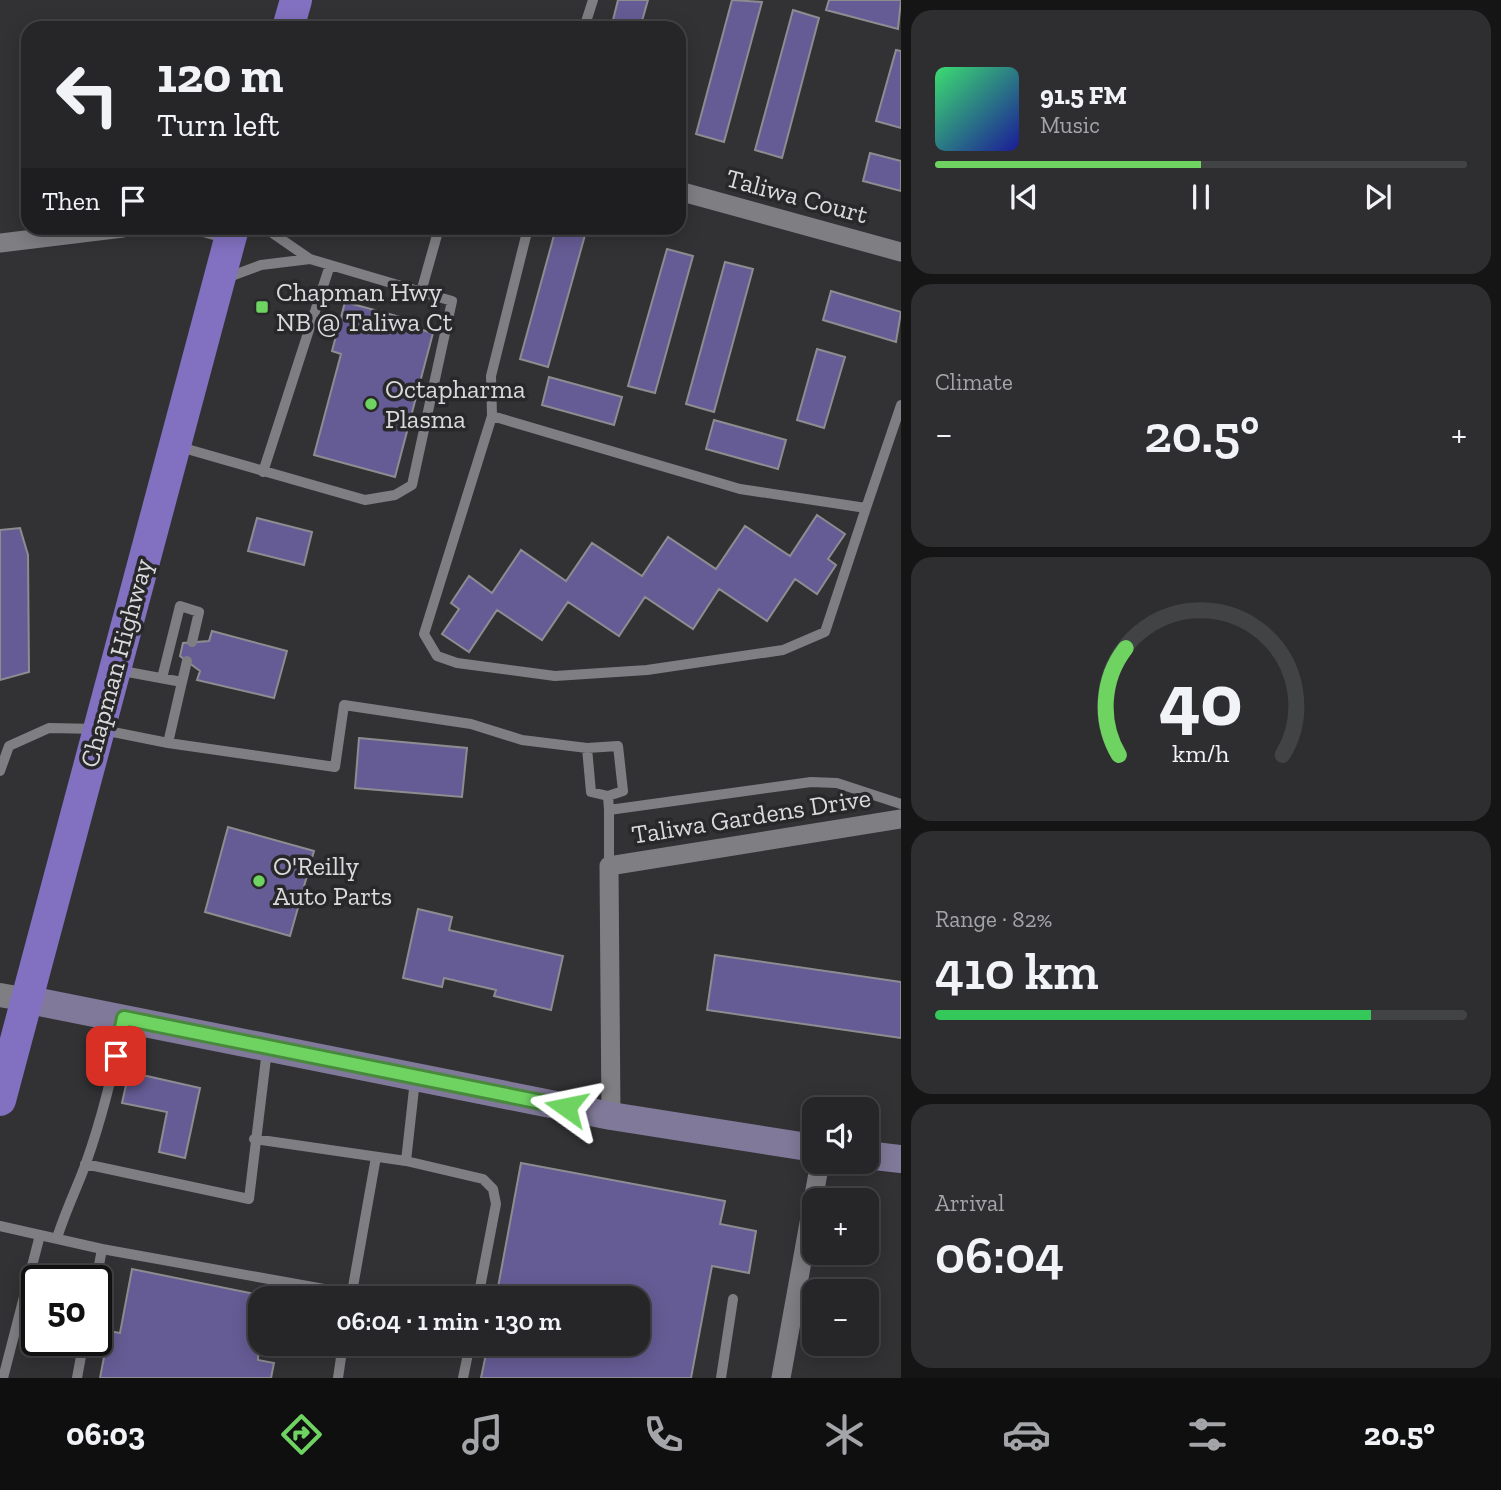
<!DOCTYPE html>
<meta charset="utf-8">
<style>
body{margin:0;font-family:"Zilla Slab",serif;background:#2e2e30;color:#f1f3f6;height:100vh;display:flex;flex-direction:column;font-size:26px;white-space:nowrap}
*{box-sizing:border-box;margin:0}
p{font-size:23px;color:#a4a5a8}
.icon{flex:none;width:38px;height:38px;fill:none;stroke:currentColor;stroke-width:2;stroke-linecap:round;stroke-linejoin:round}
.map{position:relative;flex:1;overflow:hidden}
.sheet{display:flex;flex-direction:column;gap:10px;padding:10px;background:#151516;width:600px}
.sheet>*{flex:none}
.hud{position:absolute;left:21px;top:21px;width:665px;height:214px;border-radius:21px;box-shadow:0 4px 18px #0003,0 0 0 2px #424345;background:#262628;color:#f1f3f6;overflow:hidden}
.tools{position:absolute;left:802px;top:1097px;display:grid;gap:14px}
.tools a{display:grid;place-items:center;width:77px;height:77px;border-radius:14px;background:#262628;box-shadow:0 4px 18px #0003,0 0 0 2px #424345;font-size:35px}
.speed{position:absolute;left:21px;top:1265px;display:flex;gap:14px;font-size:35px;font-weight:700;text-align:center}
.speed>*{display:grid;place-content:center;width:91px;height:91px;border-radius:50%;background:#262628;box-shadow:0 4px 18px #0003,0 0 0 2px #424345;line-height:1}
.speed .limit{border:4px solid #111;border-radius:10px;background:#fff;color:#111}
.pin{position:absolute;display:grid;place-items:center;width:60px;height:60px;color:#fff;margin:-30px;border-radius:14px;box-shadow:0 4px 10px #0006}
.me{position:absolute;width:77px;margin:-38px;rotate:282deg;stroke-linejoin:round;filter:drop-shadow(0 0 5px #0008)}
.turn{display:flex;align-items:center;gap:24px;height:147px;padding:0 21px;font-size:32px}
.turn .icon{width:91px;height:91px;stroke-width:2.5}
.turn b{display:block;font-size:49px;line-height:60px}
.then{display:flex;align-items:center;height:66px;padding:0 21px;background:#0003;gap:14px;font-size:26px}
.big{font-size:52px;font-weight:600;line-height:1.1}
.sheet .card{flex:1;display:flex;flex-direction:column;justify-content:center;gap:10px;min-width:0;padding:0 24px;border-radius:21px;background:#2e2e30}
.sheet .dial{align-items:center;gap:0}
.dial svg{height:182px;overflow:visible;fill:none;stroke:#424345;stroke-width:7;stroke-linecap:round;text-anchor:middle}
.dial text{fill:#f1f3f6;stroke:none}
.song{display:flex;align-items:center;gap:21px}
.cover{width:84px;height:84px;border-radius:10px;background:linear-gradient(135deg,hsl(140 70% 55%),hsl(240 70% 35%))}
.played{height:7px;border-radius:4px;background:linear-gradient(90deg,#6ed360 50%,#424345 50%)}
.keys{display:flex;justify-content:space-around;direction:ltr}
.heat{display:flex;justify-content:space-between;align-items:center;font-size:38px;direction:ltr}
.charge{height:10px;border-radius:5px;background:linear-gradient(90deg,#34c759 82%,#424345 0)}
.trip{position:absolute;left:248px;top:1286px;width:402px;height:70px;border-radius:21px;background:#262628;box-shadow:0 4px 18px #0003,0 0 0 2px #424345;font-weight:600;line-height:70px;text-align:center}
.tabs{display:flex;height:112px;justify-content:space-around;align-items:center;background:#0f0f10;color:#a4a5a8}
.tabs .icon{width:49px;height:49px}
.tabs .on{color:#6ed360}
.tabs b{font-size:32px;color:#f1f3f6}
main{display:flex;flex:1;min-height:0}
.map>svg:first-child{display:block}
.building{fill:#665c95;stroke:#8d8c90;stroke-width:2}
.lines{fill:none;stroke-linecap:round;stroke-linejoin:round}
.service{stroke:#7f7e82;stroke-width:10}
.minor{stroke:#7f7e82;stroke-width:19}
.tertiary{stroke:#7f7e82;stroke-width:24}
.secondary{stroke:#807999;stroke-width:28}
.trunk{stroke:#8271c0;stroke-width:32}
.route-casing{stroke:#48893e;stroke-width:18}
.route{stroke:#6ed360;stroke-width:12}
.poi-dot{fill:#6ed360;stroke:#28282b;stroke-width:2.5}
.labels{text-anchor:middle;stroke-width:7;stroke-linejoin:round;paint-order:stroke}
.street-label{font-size:26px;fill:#dad9dc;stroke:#28282b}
.poi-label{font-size:26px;fill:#dad9dc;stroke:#28282b;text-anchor:start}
</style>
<main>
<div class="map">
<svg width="901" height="1378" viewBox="0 0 901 1378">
<rect width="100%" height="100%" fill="#323235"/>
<path class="building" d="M618,0H648L640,28H611Z
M732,0L762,2L724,142L696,134Z
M829,0H901L898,29L826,10Z
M793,10L819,18L782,158L755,150Z
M896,50L901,51V128L876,121Z
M870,153L901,161V191L863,181Z
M556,228H587L548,367L520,359Z
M667,249L693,256L655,393L628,386Z
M725,262L753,269L714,412L686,404Z
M831,291L901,312L896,342L823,320Z
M345,302L400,317L398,323L433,333L395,477L314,455L341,354L332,351Z
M817,349L845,357L824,428L797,420Z
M549,377L622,397L614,425L542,405Z
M714,420L786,440L778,469L706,449Z
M817,515L845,534L828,559L836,565L817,594L795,579L767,621L719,589L693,629L645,597L619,636L568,602L542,640L497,610L469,652L442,634L459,609L451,603L469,576L492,593L521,550L566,581L592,543L642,576L668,537L716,569L745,526L790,556Z
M257,518L312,532L304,565L248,551Z
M20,528L28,555L29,672L0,680V530Z
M212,631L287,651L274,698L197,680L200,671L180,656L183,643L209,641Z
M359,738L467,748L462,797L355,788Z
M228,827L314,851L290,936L205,912Z
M418,909L452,917L449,930L563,956L551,1010L494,996L496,990L444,978L442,987L403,978Z
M715,955L901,982V1038L707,1010Z
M129,1072L200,1088L185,1158L159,1152L167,1112L122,1103Z
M521,1163L725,1201L720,1224L756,1231L749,1273L712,1266L691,1378H481L488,1344H639V1298H496Z
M132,1269L270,1297L261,1298L258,1360L274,1363L271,1378H100L109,1331L120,1333Z"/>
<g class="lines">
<path class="service" d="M584,28L593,0
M226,278L261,265L310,259
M421,292L439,228
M492,416L491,376L528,228
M180,447L365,500L395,495L412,485L452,301L310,259L265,228
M263,472L330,265
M866,508L825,632L783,650L647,670L555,676L457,663L437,656L424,634L492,416L740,489L866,508L901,405
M117,670L182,682L168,743
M162,678L180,606L199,612L192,642
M182,682L187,661
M587,748L591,792L608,796L609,810
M0,771L9,746L49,728L98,729L168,743L335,767L344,705L471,724L522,740L587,748L618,746L623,791L608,796
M609,866V810L811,782L837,783L901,804
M254,1139L406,1161L415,1080
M406,1161L483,1179L493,1189L496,1204L478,1298
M85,1164L249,1199L267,1050
M0,1226L102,1249L96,1281
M57,1238C65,1212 77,1188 86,1163C102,1118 114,1069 123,1022
M102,1249L352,1294
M351,1298L376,1157
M3,1378L40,1235
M77,1378L84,1340
M338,1378L343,1344
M463,1378L470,1344
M721,1378L733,1299"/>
<path class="minor" d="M679,191L901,252
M206,228L231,235
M0,243L123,228
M611,1116L609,866L901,819
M781,1378L820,1162"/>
<path class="tertiary" d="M0,995L29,1000"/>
<path class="secondary" d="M29,1000L611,1116L814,1148
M866,1155L901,1159"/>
<path class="trunk" d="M288,28L296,0
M0,1100L233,228"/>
</g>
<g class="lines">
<g class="route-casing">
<path id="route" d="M116,1056L124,1018L566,1107"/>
</g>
<use href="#route" class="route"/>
</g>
<g class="poi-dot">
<rect x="255" y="300" width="14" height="14" rx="3.5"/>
<circle cx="371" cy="404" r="7"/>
<circle cx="259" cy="881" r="7"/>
</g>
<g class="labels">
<g class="street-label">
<text transform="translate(797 196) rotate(15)" y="9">Taliwa Court</text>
<text transform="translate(116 663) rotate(-75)" y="9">Chapman Highway</text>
<text transform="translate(751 816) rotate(-9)" y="9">Taliwa Gardens Drive</text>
</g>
<g class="poi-label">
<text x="276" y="301">Chapman Hwy<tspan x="276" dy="30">NB @ Taliwa Ct</tspan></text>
<text x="385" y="398">Octapharma<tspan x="385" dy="30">Plasma</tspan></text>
<text x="273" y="875">O'Reilly<tspan x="273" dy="30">Auto Parts</tspan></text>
</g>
</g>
</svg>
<div class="tools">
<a><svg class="icon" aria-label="sound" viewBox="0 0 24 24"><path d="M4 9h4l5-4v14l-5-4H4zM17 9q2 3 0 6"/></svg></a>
<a>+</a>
<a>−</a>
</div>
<div class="speed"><div class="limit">50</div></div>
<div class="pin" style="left:116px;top:1056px;background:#d93025"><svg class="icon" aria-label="arrive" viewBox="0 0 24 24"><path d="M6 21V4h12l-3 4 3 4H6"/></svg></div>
<svg class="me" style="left:566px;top:1107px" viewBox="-20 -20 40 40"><path d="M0-17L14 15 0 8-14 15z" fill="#6ed360" stroke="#fff" stroke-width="4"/></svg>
<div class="trip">06:04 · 1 min · 130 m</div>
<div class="hud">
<div class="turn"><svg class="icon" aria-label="left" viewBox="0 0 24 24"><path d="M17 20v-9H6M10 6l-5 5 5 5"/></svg><div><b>120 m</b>Turn left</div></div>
<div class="then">Then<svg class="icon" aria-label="arrive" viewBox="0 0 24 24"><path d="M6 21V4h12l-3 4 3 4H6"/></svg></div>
</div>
</div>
<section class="sheet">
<div class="card">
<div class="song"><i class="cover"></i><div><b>91.5 FM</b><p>Music</p></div></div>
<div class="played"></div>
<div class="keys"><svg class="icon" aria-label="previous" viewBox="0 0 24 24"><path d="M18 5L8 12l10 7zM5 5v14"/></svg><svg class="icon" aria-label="pause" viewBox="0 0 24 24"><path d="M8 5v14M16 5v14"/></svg><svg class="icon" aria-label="next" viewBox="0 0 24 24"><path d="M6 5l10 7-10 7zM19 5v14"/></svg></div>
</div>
<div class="card"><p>Climate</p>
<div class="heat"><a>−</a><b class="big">20.5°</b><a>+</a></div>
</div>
<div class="card dial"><svg viewBox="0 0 100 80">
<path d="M14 69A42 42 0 1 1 86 69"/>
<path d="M14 69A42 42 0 0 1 17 22" stroke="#6ed360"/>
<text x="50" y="56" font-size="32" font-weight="700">40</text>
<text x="50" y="72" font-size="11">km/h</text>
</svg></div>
<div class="card"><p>Range · 82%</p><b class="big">410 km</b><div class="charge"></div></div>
<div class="card"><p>Arrival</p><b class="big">06:04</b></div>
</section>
</main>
<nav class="tabs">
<b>06:03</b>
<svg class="icon on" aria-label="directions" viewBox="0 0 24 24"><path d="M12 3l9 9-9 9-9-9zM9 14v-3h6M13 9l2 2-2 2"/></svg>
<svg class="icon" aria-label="music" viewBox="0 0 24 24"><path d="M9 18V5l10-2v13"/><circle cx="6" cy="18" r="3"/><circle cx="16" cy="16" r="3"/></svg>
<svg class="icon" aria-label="phone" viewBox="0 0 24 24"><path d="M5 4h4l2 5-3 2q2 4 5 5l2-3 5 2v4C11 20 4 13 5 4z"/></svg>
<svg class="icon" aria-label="climate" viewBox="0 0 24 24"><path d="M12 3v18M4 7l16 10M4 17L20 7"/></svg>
<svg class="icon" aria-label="car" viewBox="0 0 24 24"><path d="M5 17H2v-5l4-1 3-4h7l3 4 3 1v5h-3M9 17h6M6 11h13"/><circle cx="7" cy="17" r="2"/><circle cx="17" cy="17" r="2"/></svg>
<svg class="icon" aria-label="filters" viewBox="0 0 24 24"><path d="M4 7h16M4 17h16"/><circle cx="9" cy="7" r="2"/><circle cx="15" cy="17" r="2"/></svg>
<b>20.5°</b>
</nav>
